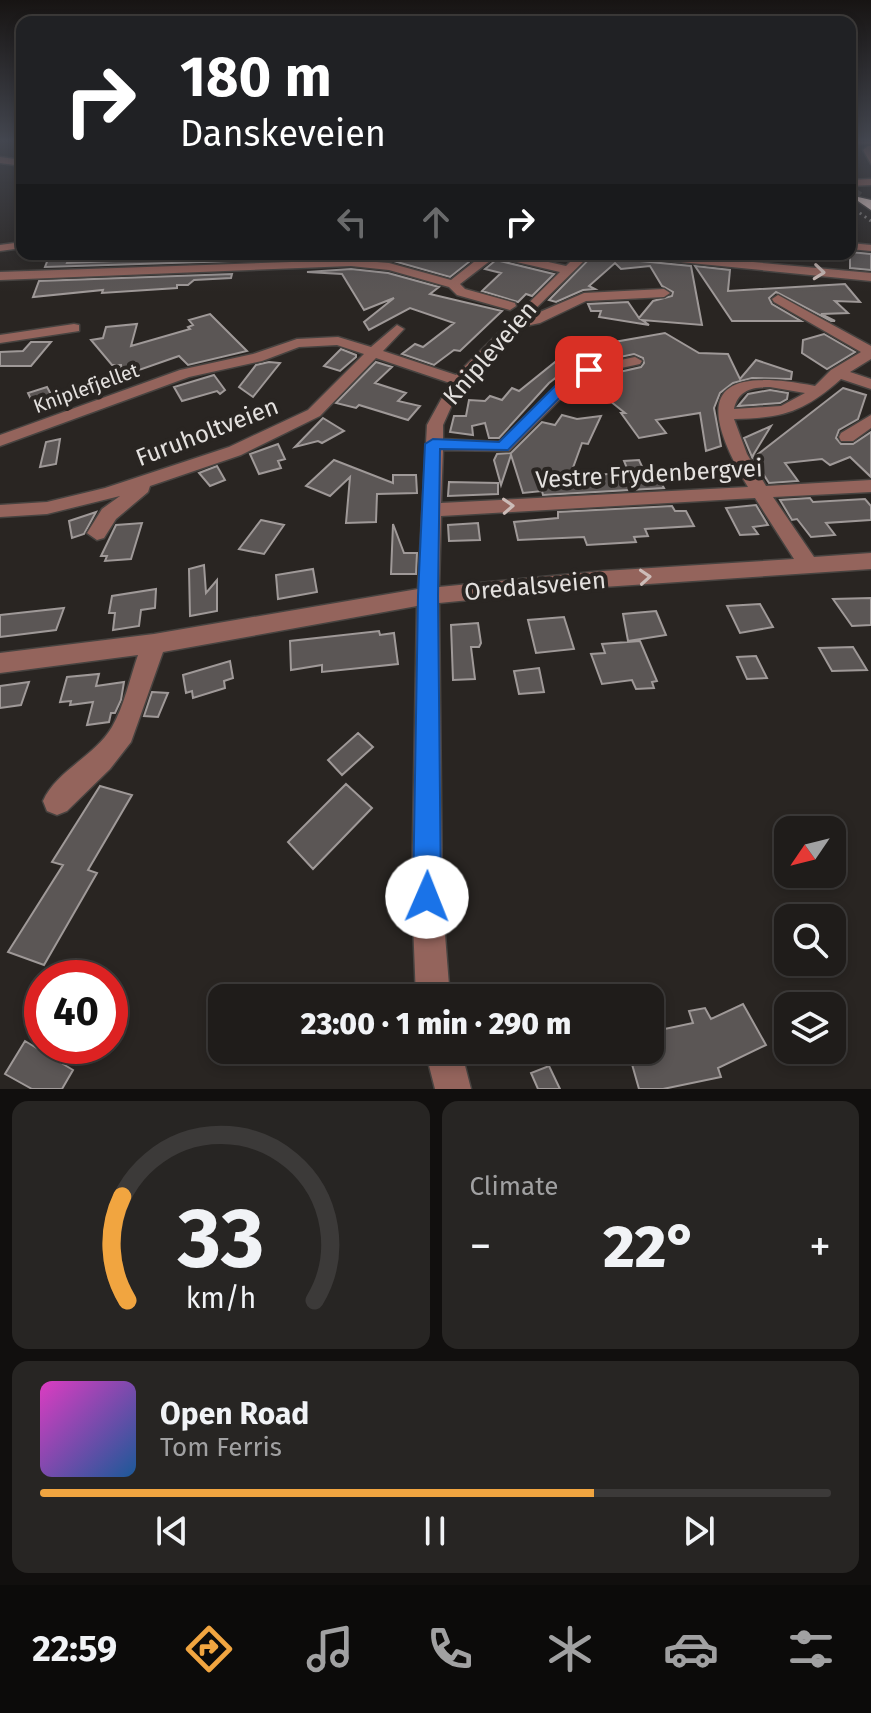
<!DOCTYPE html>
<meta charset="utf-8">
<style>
body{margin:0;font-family:"Fira Sans",sans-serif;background:#272523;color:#f1f3f6;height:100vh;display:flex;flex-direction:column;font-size:30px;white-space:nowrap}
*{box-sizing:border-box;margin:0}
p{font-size:26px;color:#a1a1a2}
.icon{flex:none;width:44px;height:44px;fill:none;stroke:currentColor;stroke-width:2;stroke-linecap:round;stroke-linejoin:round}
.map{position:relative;height:1089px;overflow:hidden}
.drawer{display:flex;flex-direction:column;gap:12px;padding:12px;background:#110f0e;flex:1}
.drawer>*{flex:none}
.guide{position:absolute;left:16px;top:16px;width:840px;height:244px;border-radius:16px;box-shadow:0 4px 12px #0003,0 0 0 2px #3c3a39;background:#202124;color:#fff;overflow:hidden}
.needle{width:52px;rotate:235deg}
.controls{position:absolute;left:774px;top:816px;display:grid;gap:16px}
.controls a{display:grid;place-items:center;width:72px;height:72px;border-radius:16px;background:#1f1c1a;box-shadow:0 4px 12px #0003,0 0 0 2px #3c3a39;font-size:40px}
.speed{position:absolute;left:24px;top:960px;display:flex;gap:16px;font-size:40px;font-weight:700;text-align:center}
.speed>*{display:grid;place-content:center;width:104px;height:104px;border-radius:50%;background:#1f1c1a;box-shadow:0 4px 12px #0003,0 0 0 2px #3c3a39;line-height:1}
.speed .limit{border:12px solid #d22;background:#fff;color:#111}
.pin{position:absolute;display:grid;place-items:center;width:68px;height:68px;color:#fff;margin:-34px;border-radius:16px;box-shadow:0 4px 12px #0006}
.me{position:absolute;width:88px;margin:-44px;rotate:1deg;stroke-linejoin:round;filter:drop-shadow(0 0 6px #0008)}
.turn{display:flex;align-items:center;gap:28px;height:168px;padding:0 32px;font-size:36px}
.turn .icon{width:104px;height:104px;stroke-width:2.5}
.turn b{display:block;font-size:56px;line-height:68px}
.lanes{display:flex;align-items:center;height:76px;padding:0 32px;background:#0003;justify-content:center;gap:40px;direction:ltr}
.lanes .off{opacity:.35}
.big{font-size:60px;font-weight:800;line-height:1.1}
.drawer .card{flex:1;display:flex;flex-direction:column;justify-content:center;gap:12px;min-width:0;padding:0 28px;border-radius:16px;background:#272523}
.drawer .dial{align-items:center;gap:0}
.dial svg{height:208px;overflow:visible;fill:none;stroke:#3c3a39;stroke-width:7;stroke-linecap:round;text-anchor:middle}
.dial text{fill:#f1f3f6;stroke:none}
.song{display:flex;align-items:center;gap:24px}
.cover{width:96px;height:96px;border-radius:12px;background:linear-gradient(135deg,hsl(310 70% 55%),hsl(210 70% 35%))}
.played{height:8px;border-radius:4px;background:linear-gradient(90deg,#f1a540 70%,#3c3a39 70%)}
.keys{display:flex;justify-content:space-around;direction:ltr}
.heat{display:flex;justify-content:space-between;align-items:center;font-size:44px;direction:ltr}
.drawer .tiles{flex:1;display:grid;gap:12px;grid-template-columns:1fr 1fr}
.card:last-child{grid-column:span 2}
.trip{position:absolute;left:208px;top:984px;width:456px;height:80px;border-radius:16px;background:#1f1c1a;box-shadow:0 4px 12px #0003,0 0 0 2px #3c3a39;font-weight:800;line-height:80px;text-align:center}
.tab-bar{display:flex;height:128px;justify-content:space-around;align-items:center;background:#0c0b0a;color:#a1a1a2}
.tab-bar .icon{width:56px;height:56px}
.tab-bar .current{color:#f1a540}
.tab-bar b{font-size:36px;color:#f1f3f6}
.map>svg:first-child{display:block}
.building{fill:#5b5655;stroke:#9f9998;stroke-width:2}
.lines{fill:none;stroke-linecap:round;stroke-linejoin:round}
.highway-tunnel{stroke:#45413e;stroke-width:11;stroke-dasharray:11 5;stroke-linecap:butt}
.minor-casing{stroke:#474340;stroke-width:3}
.highway-casing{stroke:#474340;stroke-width:3}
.minor{fill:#94645c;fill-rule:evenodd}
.highway{fill:#f0d7d2;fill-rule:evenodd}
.rail{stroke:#898583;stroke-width:3;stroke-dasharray:2 4;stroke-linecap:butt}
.oneway{stroke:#ccbcb8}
.route{fill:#1a73e8;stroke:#114b97;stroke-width:2}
.labels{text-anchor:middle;stroke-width:8;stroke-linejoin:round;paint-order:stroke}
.far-street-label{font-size:20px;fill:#e4e1df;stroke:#292522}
.street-label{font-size:24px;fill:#e4e1df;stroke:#292522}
</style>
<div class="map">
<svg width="871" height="1089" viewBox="0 0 871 1089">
<rect width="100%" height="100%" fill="#292522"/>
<path class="building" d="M850,252L871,254V270L850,268Z
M50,254H71L67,263L237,256L235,261L45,267Z
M323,254H374L408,260L416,255L442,260L450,259L449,254H479L450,277L390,260L320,258Z
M594,254H621L630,260L691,266L702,325L642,320L649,325L599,317L601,311H591L588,304L628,302L639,318L653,301L672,296L673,292L662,286L650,266L621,269L615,263L589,286L595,289L583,290L556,302L549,300Z
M496,260L554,274L532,296L526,294L518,302L482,291L501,273L485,269Z
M695,266L730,270L728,291L845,284L860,302L835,301L848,313L821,314L835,321H831L776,292L769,298L772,304L801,321H732Z
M351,269L388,273L439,287L430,294L502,311L460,351L454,350L434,365L402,354L415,344L423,347L454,323L410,308L369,330L364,322L394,298L364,310L342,274L307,272Z
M232,274L231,278L194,280L188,285H177V288L102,293L103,290L33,297L39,281Z
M210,314L247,351L188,365L179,356L122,376L121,365H112L91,340L103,338L106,327L137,324L131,346L190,329L188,327L193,325L189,320Z
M665,333L699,353L728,354L740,379L756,360L792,372L791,379L752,378L733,383L720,393L714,408L721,446L706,451L700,413L656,420L666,433L639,438L621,413H625L584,380L641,367L644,363L643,358L634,354L592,363L603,344Z
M824,334L855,352L827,369L802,353L803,340Z
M31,342H51L31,366H0V352L23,351Z
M598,345L549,383L499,438H489L485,423L472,426L473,435L450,432L454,416H466L469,400L485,401L490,396L502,400L512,388L519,391L570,350Z
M341,349L356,355V357L340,371L324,366Z
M269,362L280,363L253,397L239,387L256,365Z
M376,362L392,367L375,383L406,393L398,401L420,406L408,420L359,405L356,408L336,403Z
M214,375L225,390L220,394L217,391L182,401L174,387Z
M47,387L58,407L38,414L28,393Z
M843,388L866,395L858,419L839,430L836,438L841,444H853L871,432V477L850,457L830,465L822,459L785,463L798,481L769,483L753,458Z
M770,390L788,393L787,399L780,403L738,406L748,394Z
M562,415L577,419L601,416L588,444L582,443L570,476L629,473L624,461L639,460L646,475L653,468L664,488L543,495L542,491L523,493L511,455L501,485L494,460L497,454L511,453L542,422L555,425Z
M323,418L344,431L322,443L318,441L295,447Z
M771,426L752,457L744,438Z
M60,439L56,464L40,467L46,442Z
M278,444L285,459L278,461L281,468L259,474L250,454Z
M334,460L393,483V475H416L417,493L377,494L376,522L346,523L350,477L330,496L306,486Z
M217,466L225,480L210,486L199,473Z
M449,482L498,483V494L448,496Z
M810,498L813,502L865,499L871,506V520L826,523L835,535L811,537L797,519L792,520L780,500Z
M756,505L768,525L753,527L758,534L740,535L726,508Z
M672,506L675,511H686L694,526L645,529L648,536L634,537L636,542L587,545L584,537L518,540L514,522L558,518V512Z
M96,512L84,534L72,538L69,521Z
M261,520L284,525L264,554L239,549Z
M142,523L131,559L105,561L107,556H101L116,525Z
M478,523L480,540L449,541L448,525Z
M393,524L404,553H417L416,574H391Z
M204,565L206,593L217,580V611L190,616L189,569Z
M313,569L317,592L278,599L276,575Z
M156,589L155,608L141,610L139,626L113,630L115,613H109L112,596Z
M871,598V625L852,626L833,599Z
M760,604L773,627L740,633L727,606Z
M64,608L56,630L0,637V615Z
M656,611L666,635L628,641L623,614Z
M564,617L574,649L536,653L528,620Z
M478,623L481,643L479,647H471L475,679L453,680L451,625Z
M379,631L380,635L394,633L398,664L322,672V665L291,670L290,641Z
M640,641L657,681L652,682L654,688L636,689L632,680L602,684L591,654L605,653L602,644Z
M853,647L867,670L832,671L819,648Z
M756,656L767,678L747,679L737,657Z
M230,661L233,678L224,681L225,688L193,698L192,691L186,693L183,675Z
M539,668L544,692L519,694L514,671Z
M99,674L96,686L124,682L121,700L115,713H111L109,722L87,725L93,702L70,705L71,701L60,702L67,677Z
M29,682L21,705L0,708V686Z
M152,692L168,693L158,717L144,716Z
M358,733L373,747L342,775L328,760Z
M346,784L372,808L313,869L288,842Z
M100,786L132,795L88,870L97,873L44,965L8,952L63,865L52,862Z
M743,1004L766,1045L718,1068L721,1077L663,1089H639L628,1050H650V1032L693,1023L689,1011L705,1008L711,1019Z
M25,1041L73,1070L62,1089H32L5,1074Z
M549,1066L560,1089H538L531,1073Z"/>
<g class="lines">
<path class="highway-tunnel" d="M850,191L862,199"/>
<g class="minor-casing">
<path id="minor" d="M850,139L871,140V144L850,143Z
M868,146H871V164L863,150Z
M0,157L22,160V166L0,163Z
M871,179V185L850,186V180Z
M22,242V248L0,251V245Z
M850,243L871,245V251L850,249Z
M484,254H513L566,266L578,254H591L526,318L584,293L664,289L670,293L664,297L586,301L540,323L516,328L456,396L443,425V439L499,442L573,370L635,357L642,361L640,364L583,376L509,451L443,450L441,503L748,487C696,399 709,365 815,386L831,370L861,352L774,302L772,299L778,295L871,346V359L850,372L871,379V389L841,379C804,412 783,418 734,419L747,454L766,486L871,480V492L773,497L814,557L871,553V569L603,587L439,603L442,897L450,998H416L412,897L417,606L163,652L131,742L110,769L67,811L57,815L47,811L43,801C56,771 95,756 112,727C124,706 130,678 138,655L0,673V653L154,634L418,589L427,425L450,383L376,358L320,416L241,455L150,486L148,492L116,519L104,538L97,540L87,533L102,509L120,496L47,514L0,517V505L47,502L105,488L229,447L308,410L364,354L337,345L299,347L262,361L189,377L0,446V435L180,370L253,354L297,339L338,337L371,347L397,325L404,329L383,351L456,375L560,272L495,257L460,284L465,289L515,303L516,306L510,310L457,295L449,287L389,270L351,266L0,280V272L351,260L389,263L451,280ZM770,387L805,393L781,406L734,409C738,390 752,387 770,387ZM755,498L794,559L603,571L439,587L441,516Z
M624,254H666L871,273V281L630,257Z
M74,324L79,325V331L0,343V335Z
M871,415V428L853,441H841L839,437L841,433Z
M425,1050H461L471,1089H435Z"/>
</g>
<g class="highway-casing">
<path id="highway" d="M858,197L871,200V210L858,201Z"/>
</g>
<use href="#minor" class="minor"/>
<use href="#highway" class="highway"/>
<path class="rail" d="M850,206L871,221"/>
</g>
<defs><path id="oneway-chevron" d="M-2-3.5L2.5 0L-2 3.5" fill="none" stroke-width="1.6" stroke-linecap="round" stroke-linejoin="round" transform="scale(2)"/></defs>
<g class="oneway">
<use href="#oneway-chevron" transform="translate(819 272) rotate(6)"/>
<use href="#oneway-chevron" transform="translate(508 506) rotate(-3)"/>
<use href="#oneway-chevron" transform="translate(645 577) rotate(-4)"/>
</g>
<linearGradient id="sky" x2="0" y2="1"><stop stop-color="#171413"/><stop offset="0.48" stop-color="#43464f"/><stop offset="1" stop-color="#43464f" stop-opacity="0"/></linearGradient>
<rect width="871" height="292" fill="url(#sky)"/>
<path class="route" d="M589,366L595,370L593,372L570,387L508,450L440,449L438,596L441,897L437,907L427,911L417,907L413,897L418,596L425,444L433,439L499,442L560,381Z"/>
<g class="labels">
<g class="far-street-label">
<text transform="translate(86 388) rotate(-20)" y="7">Kniplefjellet</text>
</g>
<g class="street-label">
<text transform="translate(490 353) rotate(-49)" y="8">Knipleveien</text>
<text transform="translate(207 432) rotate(-21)" y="8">Furuholtveien</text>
<text transform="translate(649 474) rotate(-3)" y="8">Vestre Frydenbergvei</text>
<text transform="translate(535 586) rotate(-5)" y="8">Oredalsveien</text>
</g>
</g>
</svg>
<div class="controls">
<a><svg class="needle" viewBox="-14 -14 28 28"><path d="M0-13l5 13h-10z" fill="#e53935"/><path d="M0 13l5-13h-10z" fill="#a1a1a2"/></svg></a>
<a><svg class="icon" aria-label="search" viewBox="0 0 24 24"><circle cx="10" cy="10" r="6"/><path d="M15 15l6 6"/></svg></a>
<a><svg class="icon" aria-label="layers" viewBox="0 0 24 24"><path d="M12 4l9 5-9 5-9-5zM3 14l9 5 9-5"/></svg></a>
</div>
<div class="speed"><div class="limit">40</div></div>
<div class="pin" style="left:589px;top:370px;background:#d93025"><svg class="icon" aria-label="arrive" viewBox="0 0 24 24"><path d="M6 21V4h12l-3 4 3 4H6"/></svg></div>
<svg class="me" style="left:427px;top:897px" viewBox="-20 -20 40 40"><circle r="19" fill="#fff"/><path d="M0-13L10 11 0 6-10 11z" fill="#1a73e8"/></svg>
<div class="trip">23:00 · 1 min · 290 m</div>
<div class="guide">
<div class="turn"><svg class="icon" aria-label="right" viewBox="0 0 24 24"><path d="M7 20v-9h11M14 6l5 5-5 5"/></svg><div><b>180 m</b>Danskeveien</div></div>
<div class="lanes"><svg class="icon off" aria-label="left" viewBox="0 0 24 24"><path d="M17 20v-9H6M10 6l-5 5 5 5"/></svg><svg class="icon off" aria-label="ahead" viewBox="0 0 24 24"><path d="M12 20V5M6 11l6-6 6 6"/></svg><svg class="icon" aria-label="right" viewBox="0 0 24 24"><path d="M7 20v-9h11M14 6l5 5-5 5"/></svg></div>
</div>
</div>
<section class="drawer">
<div class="tiles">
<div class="card dial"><svg viewBox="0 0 100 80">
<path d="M14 69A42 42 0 1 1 86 69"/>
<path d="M14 69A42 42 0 0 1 12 29" stroke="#f1a540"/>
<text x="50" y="56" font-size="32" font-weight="700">33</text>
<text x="50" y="72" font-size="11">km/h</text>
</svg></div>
<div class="card"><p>Climate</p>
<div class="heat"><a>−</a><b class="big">22°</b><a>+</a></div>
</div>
<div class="card">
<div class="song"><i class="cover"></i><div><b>Open Road</b><p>Tom Ferris</p></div></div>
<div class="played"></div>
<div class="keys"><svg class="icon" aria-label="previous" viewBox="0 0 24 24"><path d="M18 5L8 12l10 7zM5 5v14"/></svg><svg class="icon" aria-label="pause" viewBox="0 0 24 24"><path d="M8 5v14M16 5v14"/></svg><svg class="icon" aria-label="next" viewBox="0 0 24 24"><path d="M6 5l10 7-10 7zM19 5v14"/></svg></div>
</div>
</div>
</section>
<nav class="tab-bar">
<b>22:59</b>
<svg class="icon current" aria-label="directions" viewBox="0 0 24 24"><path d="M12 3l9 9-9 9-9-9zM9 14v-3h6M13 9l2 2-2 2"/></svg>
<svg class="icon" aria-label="music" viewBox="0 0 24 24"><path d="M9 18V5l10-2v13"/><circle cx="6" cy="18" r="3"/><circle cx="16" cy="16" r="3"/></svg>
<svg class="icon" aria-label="phone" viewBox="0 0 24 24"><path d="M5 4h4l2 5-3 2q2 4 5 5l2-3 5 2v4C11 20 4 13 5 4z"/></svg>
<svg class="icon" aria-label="climate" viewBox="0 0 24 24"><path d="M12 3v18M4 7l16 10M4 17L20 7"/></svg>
<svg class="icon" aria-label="car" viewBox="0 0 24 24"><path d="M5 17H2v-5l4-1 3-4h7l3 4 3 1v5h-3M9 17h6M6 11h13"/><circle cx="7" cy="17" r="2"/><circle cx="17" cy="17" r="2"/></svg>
<svg class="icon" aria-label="filters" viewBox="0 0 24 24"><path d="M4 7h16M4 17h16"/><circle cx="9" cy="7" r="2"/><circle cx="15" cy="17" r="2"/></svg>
</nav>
